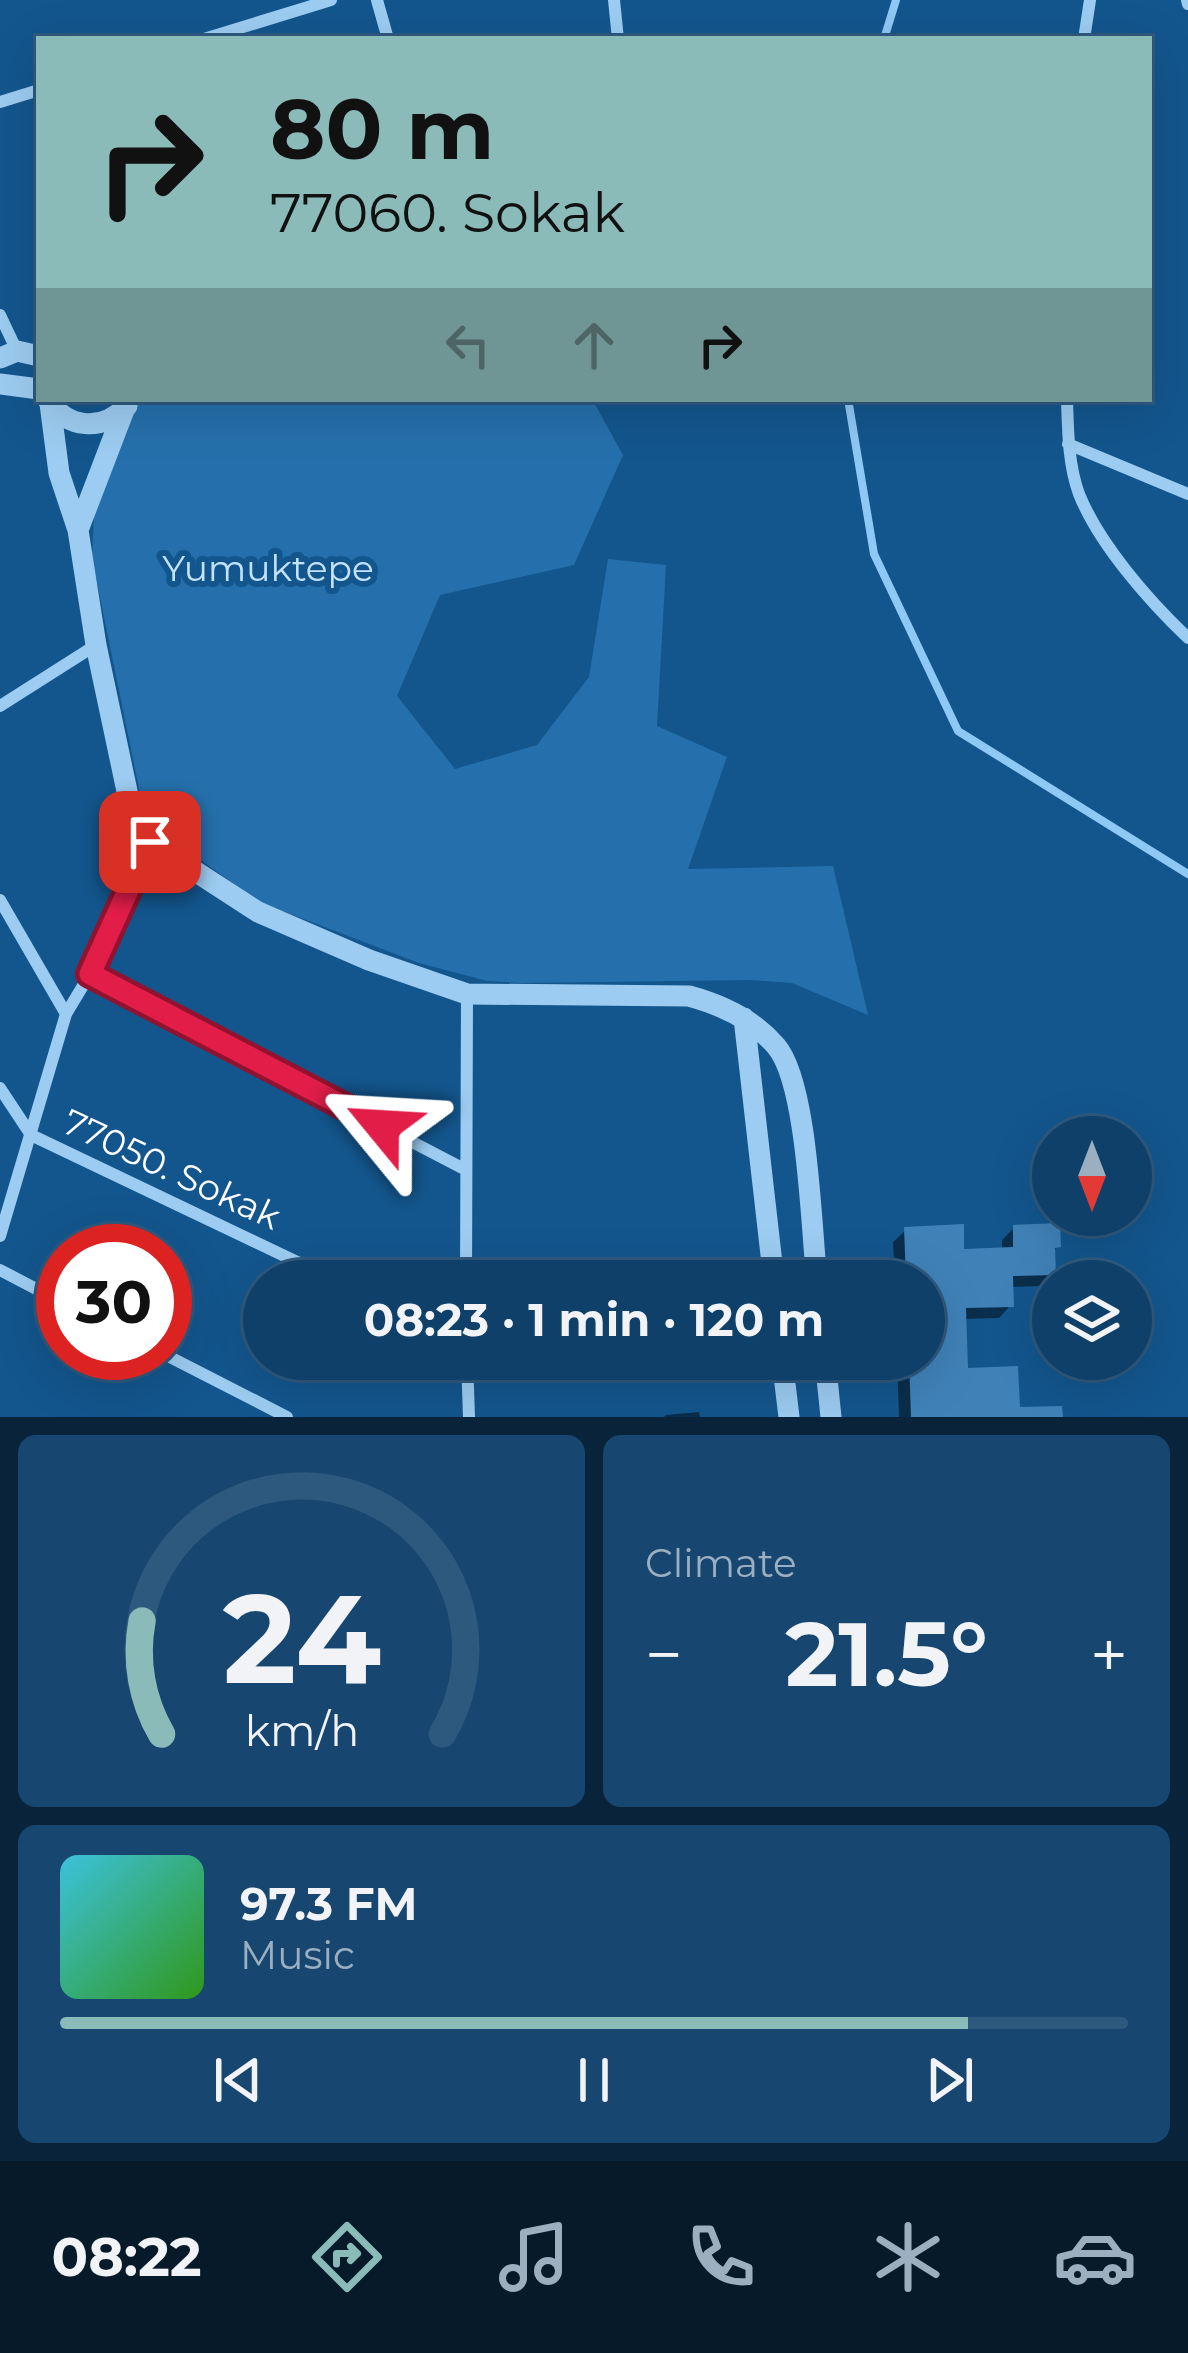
<!DOCTYPE html>
<meta charset="utf-8">
<style>
body{margin:0;font-family:Montserrat,sans-serif;background:#174770;color:#f1f3f6;height:100vh;display:flex;flex-direction:column;font-size:45px;white-space:nowrap}
*{box-sizing:border-box;margin:0}
p{font-size:39px;color:#9bafc1}
.icon{flex:none;width:66px;height:66px;fill:none;stroke:currentColor;stroke-width:2;stroke-linecap:round;stroke-linejoin:round}
.map{position:relative;height:1417px;overflow:hidden}
.details{display:flex;flex-direction:column;gap:18px;padding:18px;background:#08233a;flex:1}
.details>*{flex:none}
.guide{position:absolute;left:36px;top:36px;width:1116px;height:366px;border-radius:0px;box-shadow:0 12px 48px #0002,0 0 0 3px #2e597e;background:#8bbbb9;color:#111;overflow:hidden}
.needle{width:78px;rotate:180deg}
.tools{position:absolute;left:1032px;top:1116px;display:grid;gap:24px}
.tools a{display:grid;place-items:center;width:120px;height:120px;border-radius:50%;background:#0e406a;box-shadow:0 12px 48px #0002,0 0 0 3px #2e597e;font-size:60px}
.speed{position:absolute;left:36px;top:1224px;display:flex;gap:24px;font-size:60px;font-weight:700;text-align:center}
.speed>*{display:grid;place-content:center;width:156px;height:156px;border-radius:50%;background:#0e406a;box-shadow:0 12px 48px #0002,0 0 0 3px #2e597e;line-height:1}
.speed .limit{border:18px solid #d22;background:#fff;color:#111}
.pin{position:absolute;display:grid;place-items:center;width:102px;height:102px;color:#fff;margin:-51px;border-radius:24px;box-shadow:0 6px 18px #0006}
.me{position:absolute;width:132px;margin:-66px;rotate:297deg;stroke-linejoin:round;filter:drop-shadow(0 0 9px #0008)}
.turn{display:flex;align-items:center;gap:42px;height:252px;padding:0 36px;font-size:54px}
.turn .icon{width:156px;height:156px;stroke-width:2.5}
.turn b{display:block;font-size:84px;line-height:102px}
.lanes{display:flex;align-items:center;height:114px;padding:0 36px;background:#0003;justify-content:center;gap:60px;direction:ltr}
.lanes .off{opacity:.35}
.big{font-size:90px;font-weight:700;line-height:1.1}
.details .widget{flex:1;display:flex;flex-direction:column;justify-content:center;gap:18px;min-width:0;padding:0 42px;border-radius:18px;background:#174770}
.details .dial{align-items:center;gap:0}
.dial svg{height:312px;overflow:visible;fill:none;stroke:#2e597e;stroke-width:7;stroke-linecap:round;text-anchor:middle}
.dial text{fill:#f1f3f6;stroke:none}
.song{display:flex;align-items:center;gap:36px}
.cover{width:144px;height:144px;border-radius:18px;background:linear-gradient(135deg,hsl(190 70% 55%),hsl(110 70% 35%))}
.played{height:12px;border-radius:6px;background:linear-gradient(90deg,#8bbbb9 85%,#2e597e 85%)}
.keys{display:flex;justify-content:space-around;direction:ltr}
.heat{display:flex;justify-content:space-between;align-items:center;font-size:66px;direction:ltr}
.details .tiles{flex:1;display:grid;gap:18px;grid-template-columns:1fr 1fr}
.widget:last-child{grid-column:span 2}
.trip{position:absolute;left:243px;top:1260px;width:702px;height:120px;border-radius:60px;background:#0e406a;box-shadow:0 12px 48px #0002,0 0 0 3px #2e597e;font-weight:700;line-height:120px;text-align:center}
.tab-bar{display:flex;height:192px;justify-content:space-around;align-items:center;background:#061a2a;color:#9bafc1}
.tab-bar .icon{width:84px;height:84px}
.tab-bar .selected{color:#8bbbb9}
.tab-bar b{font-size:54px;color:#f1f3f6}
.map>svg:first-child{display:block}
.green{fill:#2570ac}
.shadow{fill:#0007}
.lines{fill:none;stroke-linecap:round;stroke-linejoin:round}
.stream{stroke:#8ec8f4;stroke-width:8}
.building{fill:#4082b8}
.minor{stroke:#9cccf1;stroke-width:12}
.tertiary{stroke:#9cccf1;stroke-width:21}
.route-casing{stroke:#92132f;stroke-width:30}
.route{stroke:#e11d48;stroke-width:21}
.labels{text-anchor:middle;stroke-width:12;stroke-linejoin:round;paint-order:stroke}
.park-label{font-size:36px;fill:#c3e3fc;stroke:#13568d}
.street-label{font-size:36px;fill:#fff;stroke:#13568d}
</style>
<div class="map">
<svg width="1188" height="1417" viewBox="0 0 1188 1417">
<rect width="100%" height="100%" fill="#13568d"/>
<path class="green" d="M140,399H592L623,455L574,565L440,595L397,696L455,769L537,745L589,677L608,559L666,565L657,726L727,757L688,869L833,866L868,1015L792,983L750,980L521,983L487,981L419,963L259,902L166,835L147,813L140,793L92,558L94,516L105,472Z"/>
<path class="shadow" d="M1014,1228L1058,1246L1052,1252L1053,1273L1040,1286L1010,1287L1011,1305L999,1318L963,1319L965,1371L1017,1411L1060,1409L1061,1417H899L897,1359H924V1281H895L893,1242L906,1230L961,1252L1002,1250V1240Z
M699,1412L700,1417H664L666,1415Z"/>
<g class="lines">
<path class="stream" d="M884,39L896,0
M848,399L874,554L958,731L1188,874"/>
</g>
<path class="building" d="M1060,1223L1061,1247L1055,1248L1056,1275L1013,1276L1014,1307L966,1308L968,1368L1018,1366L1020,1407L1062,1406L1063,1417H911L909,1359H924V1281H906L904,1227L964,1224V1249L1013,1247V1225Z"/>
<g class="lines">
<path class="minor" d="M377,0L388,39
M614,0L618,39
M1187,0L1188,4
M204,39L331,0
M1084,39L1090,0
M0,102L39,90
M0,315L17,351
M1067,399C1068,430 1068,464 1079,494C1099,544 1149,601 1188,638
M1068,444L1188,494
M0,706L96,645
M0,900L66,1014
M90,974L466,1170
M0,1088L31,1135L337,1281
M0,1236L66,1014L90,974L150,842
M0,1270L63,1303
M466,1281L467,994
M162,1353L287,1417
M467,1359L469,1417"/>
<path class="tertiary" d="M0,358L17,351L39,356
M0,384L39,389
M48,400C68,429 102,432 127,406
M50,404L59,473L78,530L96,645L131,810L150,842L258,912L369,960L467,994L689,996C722,1005 753,1019 776,1046C808,1083 811,1228 817,1281
M78,530L124,410
M744,1018L774,1281
M782,1359L789,1417
M825,1359L831,1417"/>
</g>
<g class="lines">
<g class="route-casing">
<path id="route" d="M150,842L90,974L382,1126"/>
</g>
<use href="#route" class="route"/>
</g>
<g class="labels">
<g class="park-label">
<text x="268" y="581">Yumuktepe</text>
</g>
<g class="street-label">
<text transform="translate(172 1169) rotate(25)" y="13">77050. Sokak</text>
</g>
</g>
</svg>
<div class="tools">
<a><svg class="needle" viewBox="-14 -14 28 28"><path d="M0-13l5 13h-10z" fill="#e53935"/><path d="M0 13l5-13h-10z" fill="#9bafc1"/></svg></a>
<a><svg class="icon" aria-label="layers" viewBox="0 0 24 24"><path d="M12 4l9 5-9 5-9-5zM3 14l9 5 9-5"/></svg></a>
</div>
<div class="speed"><div class="limit">30</div></div>
<div class="pin" style="left:150px;top:842px;background:#d93025"><svg class="icon" aria-label="arrive" viewBox="0 0 24 24"><path d="M6 21V4h12l-3 4 3 4H6"/></svg></div>
<svg class="me" style="left:382px;top:1126px" viewBox="-20 -20 40 40"><path d="M0-17L14 15 0 8-14 15z" fill="#e11d48" stroke="#fff" stroke-width="4"/></svg>
<div class="trip">08:23 · 1 min · 120 m</div>
<div class="guide">
<div class="turn"><svg class="icon" aria-label="right" viewBox="0 0 24 24"><path d="M7 20v-9h11M14 6l5 5-5 5"/></svg><div><b>80 m</b>77060. Sokak</div></div>
<div class="lanes"><svg class="icon off" aria-label="left" viewBox="0 0 24 24"><path d="M17 20v-9H6M10 6l-5 5 5 5"/></svg><svg class="icon off" aria-label="ahead" viewBox="0 0 24 24"><path d="M12 20V5M6 11l6-6 6 6"/></svg><svg class="icon" aria-label="right" viewBox="0 0 24 24"><path d="M7 20v-9h11M14 6l5 5-5 5"/></svg></div>
</div>
</div>
<section class="details">
<div class="tiles">
<div class="widget dial"><svg viewBox="0 0 100 80">
<path d="M14 69A42 42 0 1 1 86 69"/>
<path d="M14 69A42 42 0 0 1 9 40" stroke="#8bbbb9"/>
<text x="50" y="56" font-size="32" font-weight="700">24</text>
<text x="50" y="72" font-size="11">km/h</text>
</svg></div>
<div class="widget"><p>Climate</p>
<div class="heat"><a>−</a><b class="big">21.5°</b><a>+</a></div>
</div>
<div class="widget">
<div class="song"><i class="cover"></i><div><b>97.3 FM</b><p>Music</p></div></div>
<div class="played"></div>
<div class="keys"><svg class="icon" aria-label="previous" viewBox="0 0 24 24"><path d="M18 5L8 12l10 7zM5 5v14"/></svg><svg class="icon" aria-label="pause" viewBox="0 0 24 24"><path d="M8 5v14M16 5v14"/></svg><svg class="icon" aria-label="next" viewBox="0 0 24 24"><path d="M6 5l10 7-10 7zM19 5v14"/></svg></div>
</div>
</div>
</section>
<nav class="tab-bar">
<b>08:22</b>
<svg class="icon selected" aria-label="directions" viewBox="0 0 24 24"><path d="M12 3l9 9-9 9-9-9zM9 14v-3h6M13 9l2 2-2 2"/></svg>
<svg class="icon" aria-label="music" viewBox="0 0 24 24"><path d="M9 18V5l10-2v13"/><circle cx="6" cy="18" r="3"/><circle cx="16" cy="16" r="3"/></svg>
<svg class="icon" aria-label="phone" viewBox="0 0 24 24"><path d="M5 4h4l2 5-3 2q2 4 5 5l2-3 5 2v4C11 20 4 13 5 4z"/></svg>
<svg class="icon" aria-label="climate" viewBox="0 0 24 24"><path d="M12 3v18M4 7l16 10M4 17L20 7"/></svg>
<svg class="icon" aria-label="car" viewBox="0 0 24 24"><path d="M5 17H2v-5l4-1 3-4h7l3 4 3 1v5h-3M9 17h6M6 11h13"/><circle cx="7" cy="17" r="2"/><circle cx="17" cy="17" r="2"/></svg>
</nav>
